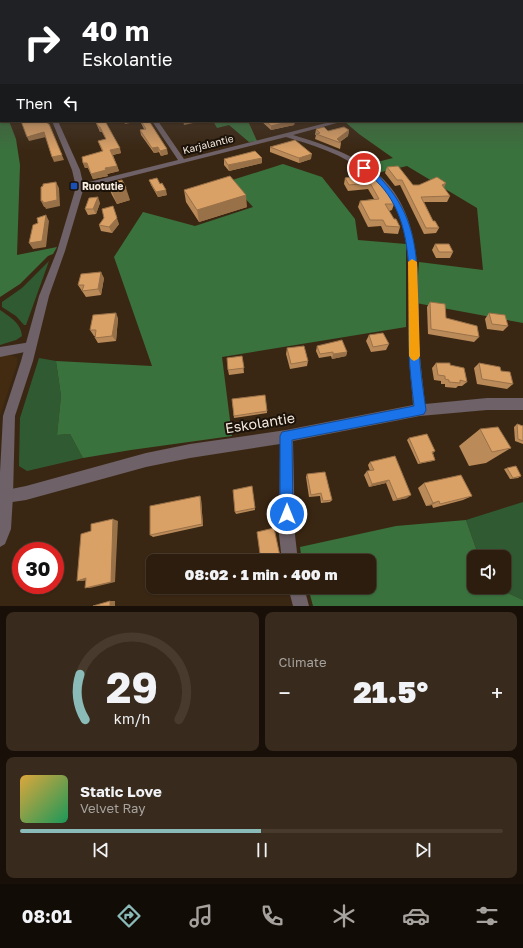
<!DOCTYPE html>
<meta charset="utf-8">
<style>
body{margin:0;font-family:"Golos Text",sans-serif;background:#382a1c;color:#f1f3f6;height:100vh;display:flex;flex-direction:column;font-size:15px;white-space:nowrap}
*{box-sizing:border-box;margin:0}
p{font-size:13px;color:#a6a29e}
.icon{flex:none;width:22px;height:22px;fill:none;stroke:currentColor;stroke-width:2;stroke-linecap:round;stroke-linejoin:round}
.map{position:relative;height:606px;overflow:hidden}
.side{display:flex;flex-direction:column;gap:6px;padding:6px;background:#181008;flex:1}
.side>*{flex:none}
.hud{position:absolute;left:0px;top:0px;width:523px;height:122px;box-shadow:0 1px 3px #0004,0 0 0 1px #483b2e;background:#202124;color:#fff;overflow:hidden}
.buttons{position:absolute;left:467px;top:550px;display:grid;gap:8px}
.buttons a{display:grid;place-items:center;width:44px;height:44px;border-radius:8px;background:#2c1d0e;box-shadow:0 1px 3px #0004,0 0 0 1px #483b2e;font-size:20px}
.speed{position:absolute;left:12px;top:542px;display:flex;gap:8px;font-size:20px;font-weight:700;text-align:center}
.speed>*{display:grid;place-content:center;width:52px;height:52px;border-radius:50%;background:#2c1d0e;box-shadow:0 1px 3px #0004,0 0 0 1px #483b2e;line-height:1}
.speed .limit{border:6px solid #d22;background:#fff;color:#111}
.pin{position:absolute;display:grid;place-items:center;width:34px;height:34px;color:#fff;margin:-17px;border:2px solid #fff;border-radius:50%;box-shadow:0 1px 4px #0007}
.me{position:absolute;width:44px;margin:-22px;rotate:0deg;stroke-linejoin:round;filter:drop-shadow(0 0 3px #0008)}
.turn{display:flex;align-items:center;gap:14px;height:84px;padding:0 16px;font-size:18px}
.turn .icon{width:52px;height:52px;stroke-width:2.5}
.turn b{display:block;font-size:28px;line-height:34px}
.then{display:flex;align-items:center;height:38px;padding:0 16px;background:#0003;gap:8px;font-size:15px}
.big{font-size:30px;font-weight:800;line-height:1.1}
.side .tile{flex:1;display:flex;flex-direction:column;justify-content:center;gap:6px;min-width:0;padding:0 14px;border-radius:8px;background:#382a1c}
.side .dial{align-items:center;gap:0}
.dial svg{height:104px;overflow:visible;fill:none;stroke:#483b2e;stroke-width:7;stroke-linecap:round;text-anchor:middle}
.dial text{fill:#f1f3f6;stroke:none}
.song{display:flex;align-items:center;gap:12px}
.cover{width:48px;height:48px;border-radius:6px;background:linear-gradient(135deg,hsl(40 70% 55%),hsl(150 70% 35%))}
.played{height:4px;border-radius:2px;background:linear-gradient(90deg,#8bbbb9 50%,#483b2e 50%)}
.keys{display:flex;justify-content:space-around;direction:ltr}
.heat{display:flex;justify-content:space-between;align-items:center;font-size:22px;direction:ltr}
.side .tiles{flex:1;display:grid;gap:6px;grid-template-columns:1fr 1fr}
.tile:last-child{grid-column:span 2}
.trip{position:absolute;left:146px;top:554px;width:230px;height:40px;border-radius:8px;background:#2c1d0e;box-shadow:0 1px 3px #0004,0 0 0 1px #483b2e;font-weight:800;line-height:40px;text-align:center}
.dock{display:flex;height:64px;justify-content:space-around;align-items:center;background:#120c06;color:#a6a29e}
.dock .icon{width:28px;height:28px}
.dock .selected{color:#8bbbb9}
.dock b{font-size:18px;color:#f1f3f6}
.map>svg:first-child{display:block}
.built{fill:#432b11}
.green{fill:#305b32}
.forest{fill:#3a723d}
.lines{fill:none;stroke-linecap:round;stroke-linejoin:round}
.minor{fill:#6e6167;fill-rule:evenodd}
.tertiary{fill:#6e6167;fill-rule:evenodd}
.wall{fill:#bb8a59}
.shaded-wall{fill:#997148}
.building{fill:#daa167;stroke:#997148}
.route{fill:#1a73e8;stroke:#114b97}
.slow{fill:#f59e0b}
.transit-dot{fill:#1a4fb4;stroke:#1b1209;stroke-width:1.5}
.labels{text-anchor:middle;stroke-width:4;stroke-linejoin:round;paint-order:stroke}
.far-street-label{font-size:10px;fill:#f7eade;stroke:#1b1209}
.far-poi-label{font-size:10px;font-weight:bold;fill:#f7eade;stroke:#1b1209;text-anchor:start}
.near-street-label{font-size:14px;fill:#f7eade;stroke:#1b1209}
</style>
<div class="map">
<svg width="523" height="606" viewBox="0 0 523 606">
<rect width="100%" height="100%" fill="#3a2713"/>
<path class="built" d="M10,355L17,358V364L0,416V356Z"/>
<path class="green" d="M49,261L26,325H24L16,316L2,307V302L22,288Z
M0,310C10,317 21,323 22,336L16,340L0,345Z
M39,358L56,361L61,396L57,435L70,434L83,458L27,471L19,466L20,418Z
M523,502V600L503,591L499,587H504V557H479L466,520Z"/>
<path class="forest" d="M0,105L1,121H9L16,139L20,165L17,255L57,247L53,254L48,256L20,284L0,297Z
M213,121H248L257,141L249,142L229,125L217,128Z
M344,121H523V323L416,303L419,262L483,270L477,208L407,166L377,173L365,165L393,158L359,134Z
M283,164L322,177L355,219L358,240L406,244V327L222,357L232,436L131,450L83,458L70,434L57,435L61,396L56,361L152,366L114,257L143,212L195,226L253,207L229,181Z
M466,520L479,557H474V587H499L503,591L523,600V606H313L308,587H369V561H302L300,547L396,526Z"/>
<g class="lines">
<path class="minor" d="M522,117H523V121H522Z
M152,121H158L184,159L334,121H344L293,135C323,144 356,155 380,176C425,217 418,288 419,343C420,363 423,383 425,404L487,398H523V410H487L420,416L293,441L295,535L298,561H282L279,535L280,444L190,458L146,467L26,500L6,503L1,501V491L26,486L146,453L190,444L286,430L413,405C412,387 409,369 409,351C407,296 420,221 375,180C351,157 316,146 286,137L80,189H77V185L178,160Z
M31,342L35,344L36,347L35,350L0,357V347Z
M288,587H304L309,606H293Z"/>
<path class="tertiary" d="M52,121H58L80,170L84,187L65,251L49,296L33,361L15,416L13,496L11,529L5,544L0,547V472L3,416L21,361L39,296L57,251L76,187L72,170Z"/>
</g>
<path class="wall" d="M95,121H105L121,153L113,155L119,171L107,174L108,176L93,179L88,168H85L83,163L102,151L98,141L106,139L102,132H100Z
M140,121H149L168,154L161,156L159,152L154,153L141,135L140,130L144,129Z
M261,121H295L294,125L271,130Z
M316,129L328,131L349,130L348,136L340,142L341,143L340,149L315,139L316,135H315Z
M270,147L311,159L299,163L270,152Z
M262,158V163L229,171L224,165V159Z
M387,167L413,185L444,188L450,196L447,202H424L433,221L439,228L436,233L424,234L400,185L395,186L385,173Z
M372,173L394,204L392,210L389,211L394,219L400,227L398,234L384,233L381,226L368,227L358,207L360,201L374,199L368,189L348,191L344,184L345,178Z
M149,180L160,184L167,195L158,197L151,185Z
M107,183L130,200L117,204L112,195Z
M184,190L247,207L199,222L186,202Z
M100,203L96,214L88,215L85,209Z
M104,218L119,224L112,233L101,231L99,225Z
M435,244L453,252L450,258H436L432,250Z
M104,278L101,295L86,297L78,285Z
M430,302L446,318L479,337L474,342L428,334L427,307Z
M489,313L508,326L503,331L487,329L485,319Z
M118,318L116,341L98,343L95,338V336H94L90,330Z
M369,335L389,344L386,350L371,352L366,341Z
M317,346L347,352L346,356L332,359L331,356L319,358L316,351Z
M287,348L308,361L307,366L290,369L286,354Z
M242,356L244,373L229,375L228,370Z
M436,363L450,365L467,382L462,386H458L456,388L445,387V384H441V381L434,380L432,368Z
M479,363L501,371L513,384L507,389L477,384L474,368Z
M232,399L267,411V413L234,418Z
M517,424L523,426V444L515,441L514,427Z
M480,429L511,448L486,463L469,466L459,446Z
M409,438L435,451L433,453L435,460L433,461L418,464L407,440Z
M370,462L407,498L393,501L386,483L369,487L364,475L367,471H370L368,465Z
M507,468L521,476L518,478L510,479L504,469Z
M307,474L332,500L330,502L321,503L320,496L309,497L306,477Z
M424,483L472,496L463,500L433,508L432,505L426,506L418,488Z
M252,486L255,510L236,514L235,512Z
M200,496L201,499L203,526L153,537L150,535Z"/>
<path class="shaded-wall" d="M124,121H140L125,124Z
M183,121H198V122L184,125Z
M291,121H295L294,125L271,130V126Z
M49,124L64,160L54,162L52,157Z
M99,127H100L102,132H100Z
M349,130L348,136L339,142L337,139Z
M44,132L46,137L29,141L27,137Z
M158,147L159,152L154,153L152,148Z
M120,148L121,153L112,155L110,150Z
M167,149L168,154L161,156L160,151Z
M312,154L311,159L299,163V158Z
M262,158V163L229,171L228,165Z
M83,163H87L89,168H85Z
M117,166L119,171L107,174L108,176L93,179L91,174L105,168Z
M56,182L59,188L60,206L46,209L45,207H44L41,201Z
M446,183L444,188L442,185Z
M126,188L130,200L117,204L112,192Z
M166,190L167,195L158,197L156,192Z
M246,195L247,207L199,222L197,210Z
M98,197L100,203L96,214L93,209Z
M113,206L119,224L112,233L109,227Z
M46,215L49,221L46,247L33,249L29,243Z
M101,272L104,278L101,295L98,289Z
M116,313L118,318L116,341L112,336Z
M347,352L346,356L332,359L333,354Z
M389,480L386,483L369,487L372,484Z
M411,495L407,498L393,501L397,499Z
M200,496L201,499L203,526L202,524Z
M439,501L432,505L426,506L433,503Z
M113,519L118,521L115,582L90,588H85Z
M86,578L91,579L83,581H77Z
M110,601H115V606H110Z"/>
<path class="building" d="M0,66H1V98H0Z
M21,121H47L48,124H49L62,155L52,157L44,132L27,137Z
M95,121H105L120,148L110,150L117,166L105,168L106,170L91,174L87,163H83L82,157L103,151L98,141L106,139L100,127H99Z
M141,121H149L167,149L160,151L158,147L152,148L140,130L146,129Z
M266,121H291L271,126Z
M324,127L328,131L344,127L349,130L337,139L341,143L316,134L320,133L316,129Z
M295,140L312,154L299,158L270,147Z
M255,151L262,158L228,165L224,159Z
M398,166L413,185H419L437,177L446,183L442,185L450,196L421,197L433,221H435L439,228H426L402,180H397L387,167Z
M372,173L380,185H383L394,204H385L394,219H396L400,227L386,226L383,220H370L360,201L379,199L370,183L349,185L345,178Z
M230,176L246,195L197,210L184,190Z
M157,178L160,184L162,183L166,190L156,192L149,180Z
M122,180L126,188L112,192L107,183Z
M56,182L57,200L43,203V201H41V187L43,186V184Z
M98,197L93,209H85L89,198Z
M113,206L117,218L109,227L99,225L104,218L102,209Z
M46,215L42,241L29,243L33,225L38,223L37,218Z
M435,244H449L453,252H439Z
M101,272L98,289L82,291L84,285H78L81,274Z
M430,302L445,304L446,318L477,326L479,337L431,329Z
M116,313L112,336L95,338L96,330H90L93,315Z
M489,313L505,315L508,326L492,324Z
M383,333L389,344L373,347L369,335Z
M342,340L347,352L333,354V352L320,354L317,346Z
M304,346L308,361L291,364L287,348Z
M242,356L244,368L228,370L227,358Z
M436,363H450V365L464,368L467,382L460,380V383L449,382V380L445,379V376L438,375Z
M479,363L500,367L501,371L510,372L513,384L482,379Z
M265,395L267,411L234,416L232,399Z
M517,424L523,426V441L518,439Z
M498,427L511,448L492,452L480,429Z
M427,434L435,451L432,452L435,460L420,463L409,438Z
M395,456L411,495L397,499L389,480L372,484L367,471L374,470L370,462Z
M516,466L521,476L513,478L507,468Z
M325,472L332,500L323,501L321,493L311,495L307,474Z
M461,475L472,496L440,504L439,501L433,503L424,483Z
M252,486L255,508L235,512L233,490Z
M200,496L202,524L150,535V506Z
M113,519L111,582L85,588L86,578L77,581L81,534L91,531V524Z
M274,528L281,561H261L257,532Z
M255,587H261L255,589Z
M110,601V606H93Z"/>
<linearGradient id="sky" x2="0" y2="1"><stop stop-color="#20150a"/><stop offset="0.44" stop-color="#4f4744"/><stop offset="1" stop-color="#4f4744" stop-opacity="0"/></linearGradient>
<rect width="523" height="151" fill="url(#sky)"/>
<path class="route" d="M361,167C370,165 378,175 383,181C429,231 414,288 419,349C420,369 423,390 426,410L424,414L420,415L292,440L293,514L291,518L287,520L282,518L280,514V436L282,432L414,406C412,387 409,367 409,348C407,286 422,208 361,169Z"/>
<path class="slow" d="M412,259L417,262L420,356L418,359L414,361L411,359L409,356L408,262Z"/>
<rect class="transit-dot" x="70" y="182" width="8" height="8" rx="2"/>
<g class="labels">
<g class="far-street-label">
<text transform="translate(208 144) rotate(-14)" y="4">Karjalantie</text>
</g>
<g class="far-poi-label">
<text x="82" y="190">Ruotutie</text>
</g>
<g class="near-street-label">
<text transform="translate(260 423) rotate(-9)" y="5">Eskolantie</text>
</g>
</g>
</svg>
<div class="buttons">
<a><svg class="icon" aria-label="sound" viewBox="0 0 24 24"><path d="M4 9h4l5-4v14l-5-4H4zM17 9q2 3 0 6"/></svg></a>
</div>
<div class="speed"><div class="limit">30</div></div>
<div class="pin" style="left:364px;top:168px;background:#d93025"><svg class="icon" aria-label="arrive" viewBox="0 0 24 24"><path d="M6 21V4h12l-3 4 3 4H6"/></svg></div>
<svg class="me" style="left:287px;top:514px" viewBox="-20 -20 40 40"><circle r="17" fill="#1a73e8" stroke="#fff" stroke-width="3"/><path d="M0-11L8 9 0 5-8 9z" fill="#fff"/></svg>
<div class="trip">08:02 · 1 min · 400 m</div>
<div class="hud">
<div class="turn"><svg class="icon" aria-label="right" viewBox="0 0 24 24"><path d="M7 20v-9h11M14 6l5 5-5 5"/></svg><div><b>40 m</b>Eskolantie</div></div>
<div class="then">Then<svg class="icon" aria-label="left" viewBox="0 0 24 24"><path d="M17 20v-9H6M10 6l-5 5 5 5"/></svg></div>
</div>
</div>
<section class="side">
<div class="tiles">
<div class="tile dial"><svg viewBox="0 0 100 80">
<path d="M14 69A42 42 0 1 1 86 69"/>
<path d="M14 69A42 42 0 0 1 10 34" stroke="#8bbbb9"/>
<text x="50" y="56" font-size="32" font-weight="700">29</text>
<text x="50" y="72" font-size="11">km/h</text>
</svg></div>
<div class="tile"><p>Climate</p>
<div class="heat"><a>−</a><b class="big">21.5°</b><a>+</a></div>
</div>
<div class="tile">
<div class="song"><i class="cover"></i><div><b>Static Love</b><p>Velvet Ray</p></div></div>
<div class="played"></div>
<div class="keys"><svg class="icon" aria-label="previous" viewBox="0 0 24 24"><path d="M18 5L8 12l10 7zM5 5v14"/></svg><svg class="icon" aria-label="pause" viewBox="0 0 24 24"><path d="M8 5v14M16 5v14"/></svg><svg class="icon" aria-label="next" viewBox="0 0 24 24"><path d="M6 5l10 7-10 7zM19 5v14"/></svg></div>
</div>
</div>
</section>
<nav class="dock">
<b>08:01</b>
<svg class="icon selected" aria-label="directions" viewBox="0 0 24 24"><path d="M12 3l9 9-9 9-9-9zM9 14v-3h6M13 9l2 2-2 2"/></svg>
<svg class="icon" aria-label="music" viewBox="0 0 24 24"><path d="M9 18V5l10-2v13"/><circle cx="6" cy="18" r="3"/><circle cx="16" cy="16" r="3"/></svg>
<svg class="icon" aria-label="phone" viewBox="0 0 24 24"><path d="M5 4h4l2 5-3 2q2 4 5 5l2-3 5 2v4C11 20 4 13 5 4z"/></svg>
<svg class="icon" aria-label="climate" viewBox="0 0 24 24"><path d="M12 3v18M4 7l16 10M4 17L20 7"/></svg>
<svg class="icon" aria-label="car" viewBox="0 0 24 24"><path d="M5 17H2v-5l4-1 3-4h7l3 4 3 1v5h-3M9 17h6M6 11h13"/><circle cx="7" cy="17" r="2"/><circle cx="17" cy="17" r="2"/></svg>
<svg class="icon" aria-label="filters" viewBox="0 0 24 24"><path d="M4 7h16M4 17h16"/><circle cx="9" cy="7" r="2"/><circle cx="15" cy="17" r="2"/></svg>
</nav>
